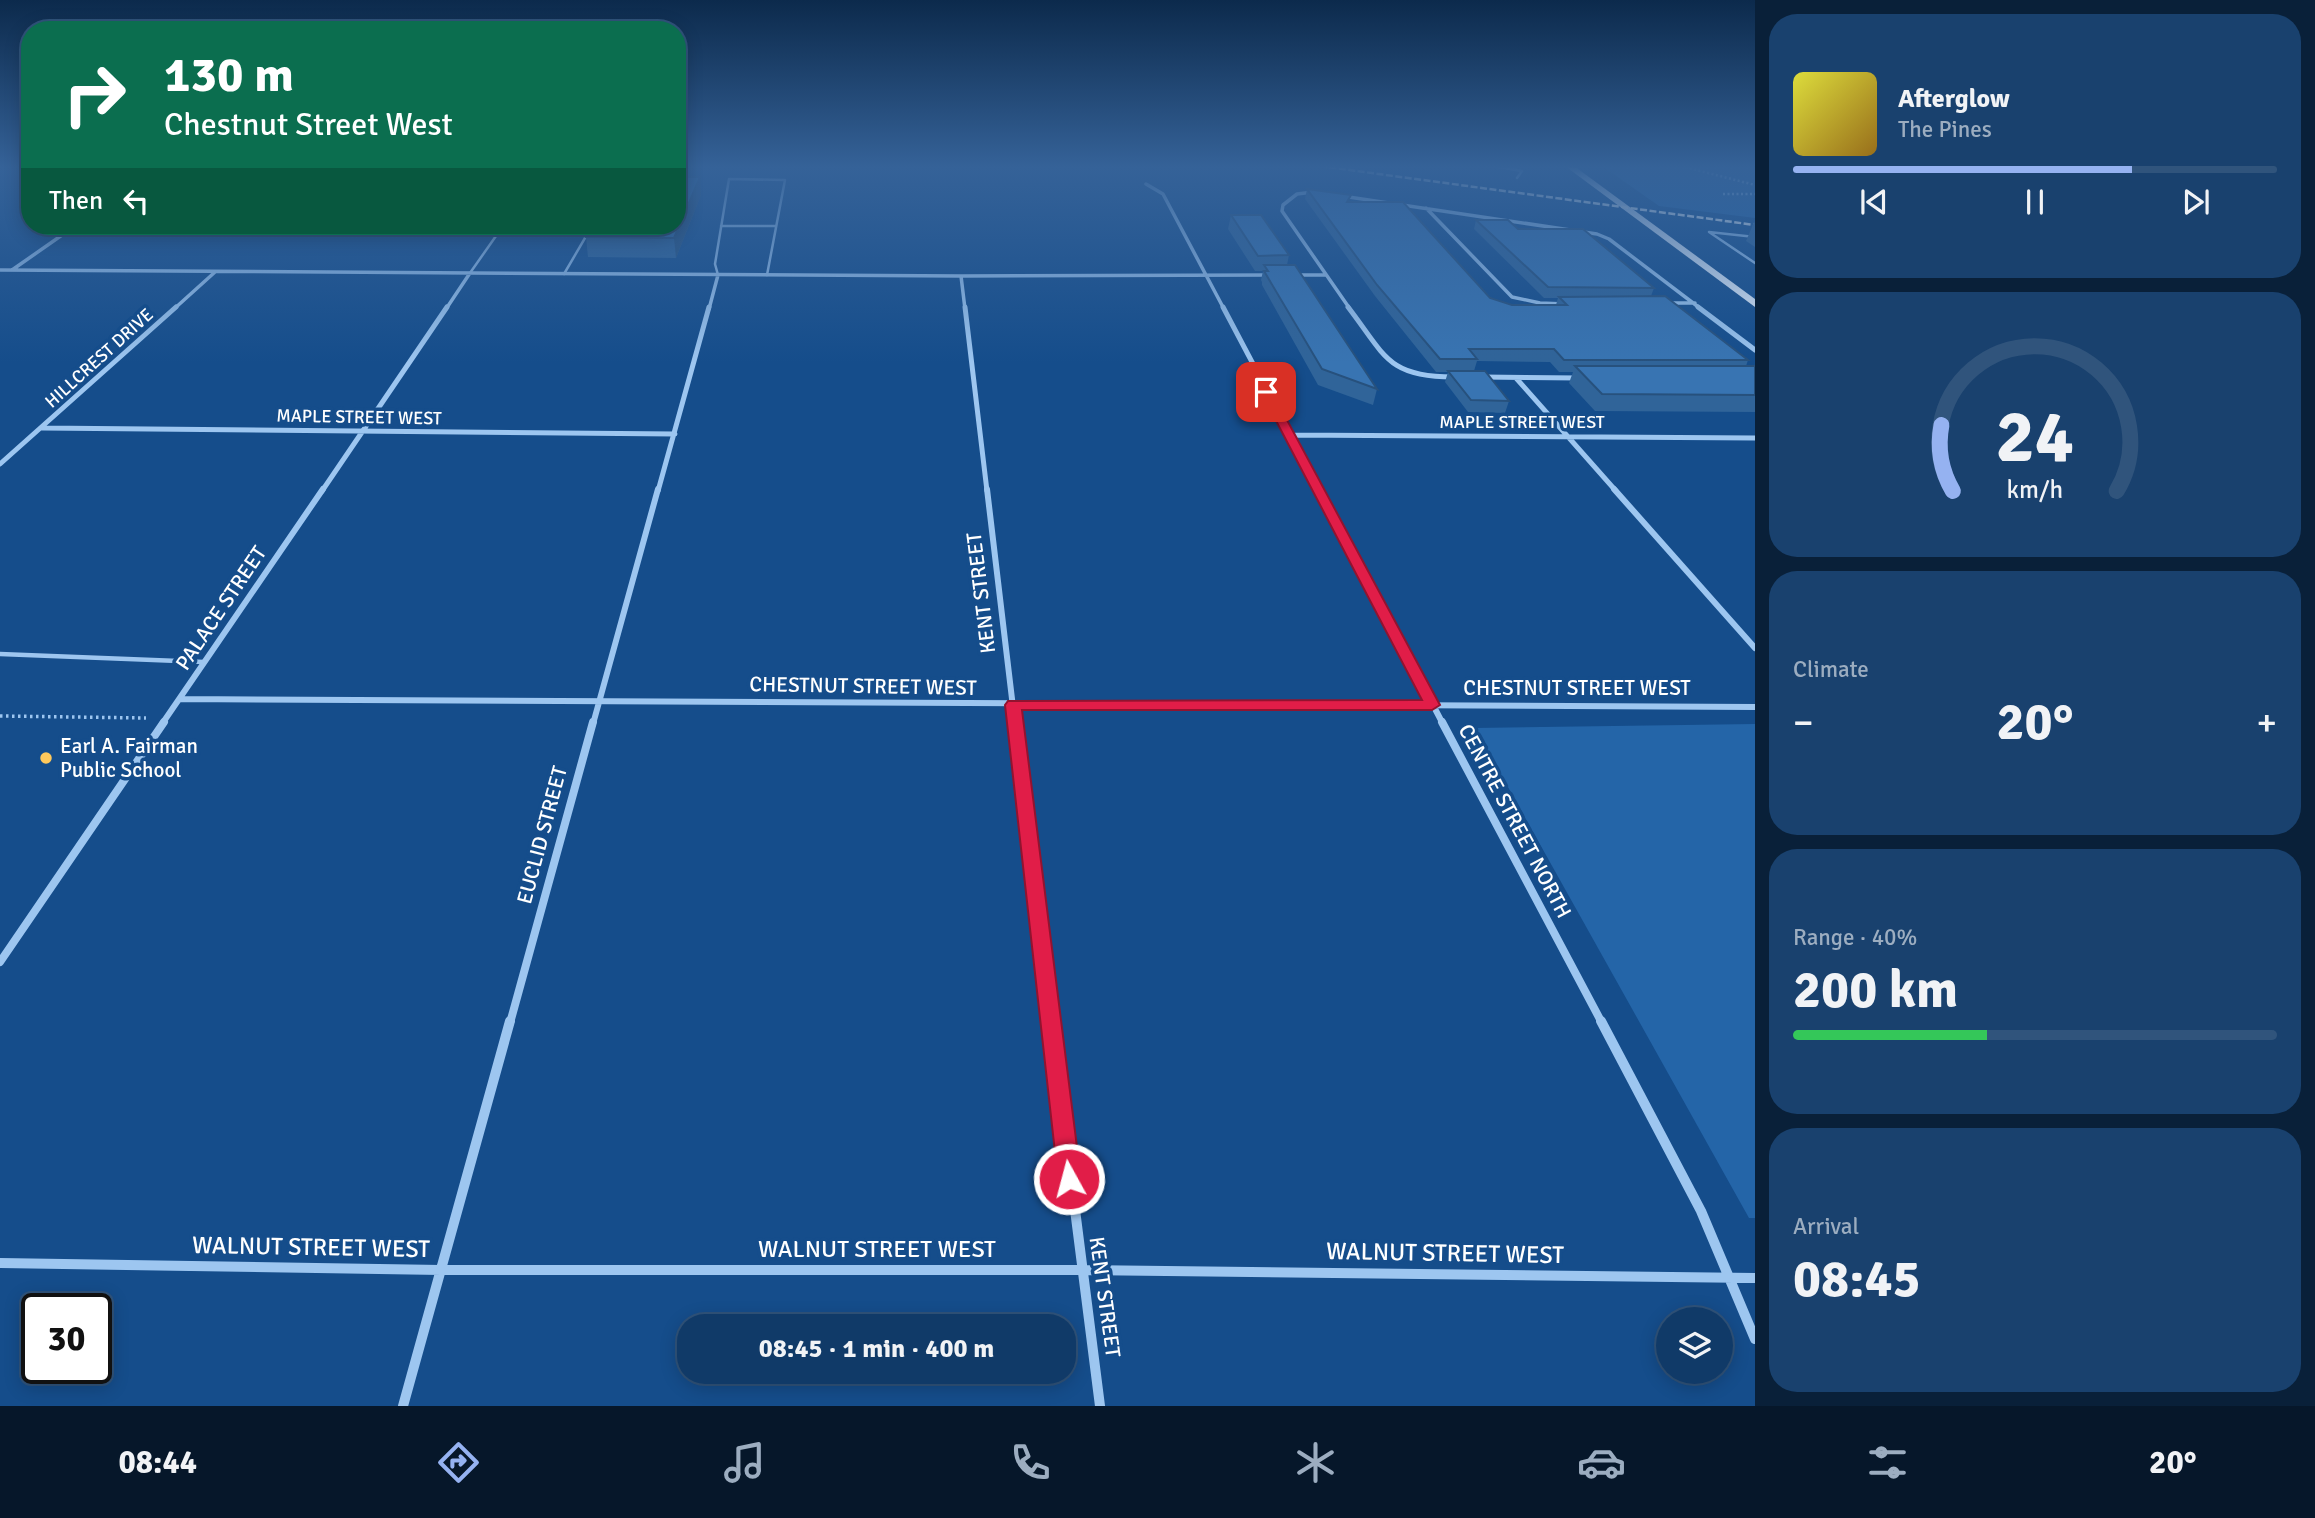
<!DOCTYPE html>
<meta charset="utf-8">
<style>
body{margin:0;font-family:Signika,sans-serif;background:#19416e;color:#f1f3f6;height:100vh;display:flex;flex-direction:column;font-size:26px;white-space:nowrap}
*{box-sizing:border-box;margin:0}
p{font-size:23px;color:#9cadc0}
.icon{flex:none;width:38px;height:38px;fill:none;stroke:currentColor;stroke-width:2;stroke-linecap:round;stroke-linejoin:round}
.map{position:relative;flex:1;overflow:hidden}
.sheet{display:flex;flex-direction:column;gap:14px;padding:14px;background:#092039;width:560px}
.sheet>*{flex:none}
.banner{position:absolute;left:21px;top:21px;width:665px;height:214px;border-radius:28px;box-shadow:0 4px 18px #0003,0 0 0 2px #30547c;background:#0b6e4f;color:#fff;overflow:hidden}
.fabs{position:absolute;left:1656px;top:1307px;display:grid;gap:14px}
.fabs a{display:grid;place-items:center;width:77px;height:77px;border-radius:50%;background:#103a68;box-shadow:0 4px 18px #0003,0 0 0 2px #30547c;font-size:35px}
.speed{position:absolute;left:21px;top:1293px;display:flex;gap:14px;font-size:35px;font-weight:700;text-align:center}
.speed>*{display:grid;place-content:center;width:91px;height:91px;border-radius:50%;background:#103a68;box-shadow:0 4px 18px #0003,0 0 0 2px #30547c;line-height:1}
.speed .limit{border:4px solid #111;border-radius:10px;background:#fff;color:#111}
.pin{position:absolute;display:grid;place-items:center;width:60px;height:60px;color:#fff;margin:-30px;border-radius:14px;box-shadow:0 4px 10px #0006}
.me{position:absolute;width:77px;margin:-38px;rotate:353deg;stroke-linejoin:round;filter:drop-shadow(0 0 5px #0008)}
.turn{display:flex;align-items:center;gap:24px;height:147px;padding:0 28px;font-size:32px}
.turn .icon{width:91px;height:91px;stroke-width:2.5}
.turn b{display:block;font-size:49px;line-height:60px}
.then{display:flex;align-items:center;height:66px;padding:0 28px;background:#0003;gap:14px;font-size:26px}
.big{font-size:52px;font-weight:700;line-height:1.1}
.sheet .widget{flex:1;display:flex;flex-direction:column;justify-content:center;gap:10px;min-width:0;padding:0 24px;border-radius:28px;background:#19416e}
.sheet .dial{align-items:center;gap:0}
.dial svg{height:182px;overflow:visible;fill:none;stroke:#30547c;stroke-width:7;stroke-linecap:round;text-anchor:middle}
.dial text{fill:#f1f3f6;stroke:none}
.song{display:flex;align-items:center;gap:21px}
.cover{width:84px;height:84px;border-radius:10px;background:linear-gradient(135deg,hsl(60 70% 55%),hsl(40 70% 35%))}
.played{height:7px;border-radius:4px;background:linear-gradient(90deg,#95b2f1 70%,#30547c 70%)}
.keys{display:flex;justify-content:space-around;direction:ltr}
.heat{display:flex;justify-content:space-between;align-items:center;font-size:38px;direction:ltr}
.charge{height:10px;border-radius:5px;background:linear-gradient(90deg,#34c759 40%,#30547c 0)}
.trip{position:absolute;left:677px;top:1314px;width:399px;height:70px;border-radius:28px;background:#103a68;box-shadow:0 4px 18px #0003,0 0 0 2px #30547c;font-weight:700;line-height:70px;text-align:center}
.tab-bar{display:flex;height:112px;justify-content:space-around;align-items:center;background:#06172a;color:#9cadc0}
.tab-bar .icon{width:49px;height:49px}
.tab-bar .selected{color:#95b2f1}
.tab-bar b{font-size:32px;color:#f1f3f6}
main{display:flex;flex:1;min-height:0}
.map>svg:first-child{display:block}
.green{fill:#2465a8}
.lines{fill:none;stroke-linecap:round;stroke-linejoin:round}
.path-far1{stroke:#9dc6f0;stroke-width:2.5;stroke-dasharray:2 2.5;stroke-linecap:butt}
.path{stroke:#9dc6f0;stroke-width:3.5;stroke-dasharray:2.5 3.5;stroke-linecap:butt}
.lane-far1{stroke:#9dc6f0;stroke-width:2.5}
.lane{stroke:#9dc6f0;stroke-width:4.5}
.street-far4{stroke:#9dc6f0;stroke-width:3.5}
.street-far3{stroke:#9dc6f0;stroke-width:5}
.street-far2{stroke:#9dc6f0;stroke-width:6}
.street-far1{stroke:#9dc6f0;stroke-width:8}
.street{stroke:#9dc6f0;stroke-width:10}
.primary{fill:#e6f1ff;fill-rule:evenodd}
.rail{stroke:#fff;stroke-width:2.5;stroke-dasharray:7 2.5;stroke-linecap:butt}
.wall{fill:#306499}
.shaded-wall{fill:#27517d}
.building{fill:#3874b2;stroke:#27517d;stroke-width:2}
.route{fill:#e11d48;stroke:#92132f;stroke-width:2}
.poi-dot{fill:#ffc95c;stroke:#154d8b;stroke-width:2.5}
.labels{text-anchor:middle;stroke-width:7;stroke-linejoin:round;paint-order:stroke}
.far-street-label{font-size:18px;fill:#fff;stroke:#154d8b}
.street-label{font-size:21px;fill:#fff;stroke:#154d8b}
.poi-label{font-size:21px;fill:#fff;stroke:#154d8b;text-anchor:start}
.near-street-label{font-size:24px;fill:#fff;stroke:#154d8b}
</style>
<main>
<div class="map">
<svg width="1755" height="1406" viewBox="0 0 1755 1406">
<rect width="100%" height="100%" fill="#154d8b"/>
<path class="green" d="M1602,166H1755V218L1659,206Z
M1755,724V1218H1749L1475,728Z"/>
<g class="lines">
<path class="path-far1" d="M1681,166L1755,185
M1723,194H1755
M291,233L341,234L349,232L354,226"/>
<path class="path" d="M0,716L146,718"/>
<path class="lane-far1" d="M1493,166L1522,171L1517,178
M721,226H776
M1755,237L1709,232L1755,263
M470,273L503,226
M564,274L592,226
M718,275L715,264L729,179L785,180L767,275"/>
<path class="lane" d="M0,654L204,662"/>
<path class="street-far4" d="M1146,184L1163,194L1224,309
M1313,192L1297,194L1283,205L1282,211L1350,309
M1342,196L1597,234L1609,239L1701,309
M1426,208L1512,297L1540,303L1565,304
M0,270L961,276L1271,275
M12,270L75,226
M1294,275H1324
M961,276L965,309
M1668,303H1695
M174,309L215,272
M446,309L470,273
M709,309L718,275"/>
<path class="street-far3" d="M965,307L987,491
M1223,307L1320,491
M1348,307C1385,355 1387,377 1453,377
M1698,307L1755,350
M1482,377L1579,378
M1516,378L1616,491
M42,428L675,434
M1289,435L1755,438
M0,464L176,307
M322,491L447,307
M658,491L709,307"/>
<path class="street-far2" d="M987,489L1015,724
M1319,489L1443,724
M1614,489L1755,648
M180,699L1755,707
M162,724L323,489
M593,724L658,489"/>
<path class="street-far1" d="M1015,722L1051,1023
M1442,722L1602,1023
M0,962L164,722
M510,1023L593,722"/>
<path class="street" d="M1051,1021L1100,1406
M1601,1021L1701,1211L1755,1339
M0,1263L441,1270H1081L1755,1278
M403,1406L510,1021"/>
<path class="primary" d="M1565,166H1574L1755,299V307Z"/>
<path class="rail" d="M1320,166L1755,225"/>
</g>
<path class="wall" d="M1307,189L1350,202L1490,298L1512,305H1556L1558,298H1544L1474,229L1476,220L1518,229L1654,288L1651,296L1748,360L1746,366H1755V412L1595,411L1569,383L1573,372H1559L1550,362L1477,361L1474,371L1509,401L1505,413L1468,412L1445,382L1448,372H1436L1375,296L1305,199Z
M701,195L676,258L588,257L586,237Z
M1231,215L1289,255L1287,265L1377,389L1373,405L1318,385L1262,285V282L1261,280L1263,271H1255L1228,229Z
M1754,222L1755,223V247L1746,241Z"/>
<path class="shaded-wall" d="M700,177L701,195L676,258L674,238Z"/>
<path class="building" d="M677,177H700L674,238L586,237L592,226H677Z
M1307,189L1351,195L1347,202H1403L1490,298L1512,305H1567L1559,297L1665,296L1748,360H1564L1554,349H1469L1477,359H1440L1377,285Z
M1231,215H1261L1289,255L1258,256Z
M1476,220H1508L1518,229H1583L1654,288L1548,287Z
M1264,265H1295L1377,389L1322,369L1264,271H1268Z
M1575,366H1755V395L1602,394Z
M1448,371H1485L1509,401L1471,400Z"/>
<linearGradient id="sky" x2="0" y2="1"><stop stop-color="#0c2a4c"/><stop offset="0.46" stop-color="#356298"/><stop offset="1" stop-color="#356298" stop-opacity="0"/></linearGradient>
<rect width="1755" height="363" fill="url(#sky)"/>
<path class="route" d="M1262,389L1272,392L1440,705L1432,710H1022L1081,1179L1078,1187L1069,1190L1061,1187L1058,1179L1005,705L1008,701L1422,700L1261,392Z"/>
<circle class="poi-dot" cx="46" cy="758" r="7"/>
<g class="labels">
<g class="far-street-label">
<text transform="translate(99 358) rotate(-42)" y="6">HILLCREST DRIVE</text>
<text transform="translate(359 417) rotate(1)" y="6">MAPLE STREET WEST</text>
<text x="1522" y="428">MAPLE STREET WEST</text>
</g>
<g class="street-label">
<text transform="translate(981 593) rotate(-97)" y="7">KENT STREET</text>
<text transform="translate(221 608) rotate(-56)" y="7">PALACE STREET</text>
<text transform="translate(863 686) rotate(1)" y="7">CHESTNUT STREET WEST</text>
<text x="1577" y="695">CHESTNUT STREET WEST</text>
<text transform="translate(1515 821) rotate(62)" y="7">CENTRE STREET NORTH</text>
<text transform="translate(542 835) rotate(-75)" y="7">EUCLID STREET</text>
<text transform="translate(1105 1297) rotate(82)" y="7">KENT STREET</text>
</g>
<g class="poi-label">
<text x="60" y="753">Earl A. Fairman<tspan x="60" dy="24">Public School</tspan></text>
</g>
<g class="near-street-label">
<text transform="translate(311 1247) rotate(1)" y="8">WALNUT STREET WEST</text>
<text x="877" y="1257">WALNUT STREET WEST</text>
<text transform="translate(1445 1253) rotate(1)" y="8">WALNUT STREET WEST</text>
</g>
</g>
</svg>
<div class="fabs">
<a><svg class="icon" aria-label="layers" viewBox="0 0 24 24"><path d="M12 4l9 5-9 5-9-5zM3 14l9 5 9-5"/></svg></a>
</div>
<div class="speed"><div class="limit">30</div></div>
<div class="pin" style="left:1266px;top:392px;background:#d93025"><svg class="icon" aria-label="arrive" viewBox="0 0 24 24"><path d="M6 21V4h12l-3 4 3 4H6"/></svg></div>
<svg class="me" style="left:1069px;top:1179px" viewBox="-20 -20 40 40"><circle r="17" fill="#e11d48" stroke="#fff" stroke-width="3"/><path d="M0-11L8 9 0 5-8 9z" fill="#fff"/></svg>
<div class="trip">08:45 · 1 min · 400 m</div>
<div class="banner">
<div class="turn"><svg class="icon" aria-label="right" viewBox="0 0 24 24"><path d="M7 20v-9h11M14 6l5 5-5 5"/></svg><div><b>130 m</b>Chestnut Street West</div></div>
<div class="then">Then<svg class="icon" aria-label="left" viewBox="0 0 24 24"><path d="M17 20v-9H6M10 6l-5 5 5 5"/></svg></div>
</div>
</div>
<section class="sheet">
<div class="widget">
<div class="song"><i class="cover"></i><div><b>Afterglow</b><p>The Pines</p></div></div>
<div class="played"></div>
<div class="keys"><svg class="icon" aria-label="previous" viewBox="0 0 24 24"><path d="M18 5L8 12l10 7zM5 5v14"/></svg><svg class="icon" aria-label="pause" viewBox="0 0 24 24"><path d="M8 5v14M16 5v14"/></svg><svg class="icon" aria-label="next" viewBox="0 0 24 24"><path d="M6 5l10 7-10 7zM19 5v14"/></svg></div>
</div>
<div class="widget dial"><svg viewBox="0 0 100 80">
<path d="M14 69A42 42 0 1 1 86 69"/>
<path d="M14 69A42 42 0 0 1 9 40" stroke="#95b2f1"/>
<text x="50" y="56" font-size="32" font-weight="700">24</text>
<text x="50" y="72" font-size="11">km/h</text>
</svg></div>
<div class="widget"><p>Climate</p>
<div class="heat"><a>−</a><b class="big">20°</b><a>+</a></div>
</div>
<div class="widget"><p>Range · 40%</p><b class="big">200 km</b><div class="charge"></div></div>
<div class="widget"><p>Arrival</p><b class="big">08:45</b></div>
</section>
</main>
<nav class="tab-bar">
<b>08:44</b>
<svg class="icon selected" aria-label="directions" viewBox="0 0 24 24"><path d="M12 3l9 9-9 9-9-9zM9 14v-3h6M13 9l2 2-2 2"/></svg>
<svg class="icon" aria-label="music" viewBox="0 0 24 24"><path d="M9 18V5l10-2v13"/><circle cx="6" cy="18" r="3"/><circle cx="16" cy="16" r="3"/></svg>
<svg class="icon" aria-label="phone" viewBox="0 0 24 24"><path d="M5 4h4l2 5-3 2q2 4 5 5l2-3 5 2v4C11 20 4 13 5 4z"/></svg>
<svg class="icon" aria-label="climate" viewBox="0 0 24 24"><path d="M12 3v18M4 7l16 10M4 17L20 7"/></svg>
<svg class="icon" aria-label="car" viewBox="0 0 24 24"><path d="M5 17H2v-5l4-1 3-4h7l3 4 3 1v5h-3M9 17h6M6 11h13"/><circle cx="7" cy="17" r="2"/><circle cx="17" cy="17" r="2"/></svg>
<svg class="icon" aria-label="filters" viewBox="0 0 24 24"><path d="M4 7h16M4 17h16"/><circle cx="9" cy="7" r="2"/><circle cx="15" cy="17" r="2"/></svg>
<b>20°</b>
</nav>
